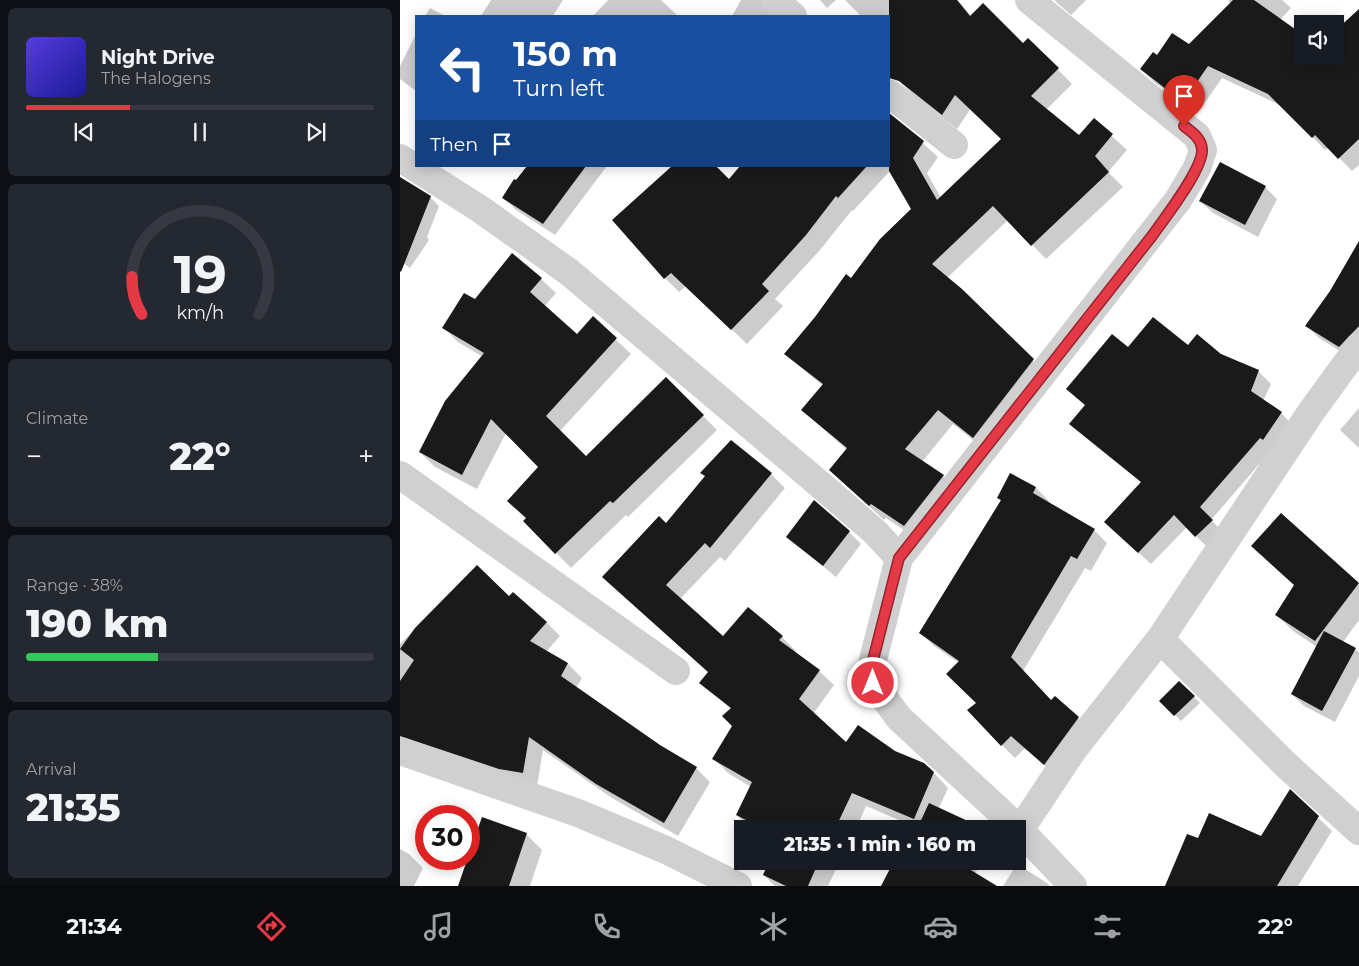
<!DOCTYPE html>
<meta charset="utf-8">
<style>
body{margin:0;font-family:Montserrat,sans-serif;background:#242831;color:#f1f3f6;height:100vh;display:flex;flex-direction:column;font-size:19px;white-space:nowrap}
*{box-sizing:border-box;margin:0}
p{font-size:16px;color:#9ea1a6}
.icon{flex:none;width:28px;height:28px;fill:none;stroke:currentColor;stroke-width:2;stroke-linecap:round;stroke-linejoin:round}
.map{position:relative;flex:1;overflow:hidden}
.panel{display:flex;flex-direction:column;gap:8px;padding:8px;background:#0d0f14;width:400px}
.panel>*{flex:none}
.guide{position:absolute;left:15px;top:15px;width:475px;height:152px;border-radius:0px;box-shadow:0 2px 12px #0003;background:#1a4fa0;color:#fff;overflow:hidden}
.tools{position:absolute;left:894px;top:15px;display:grid;gap:10px}
.tools a{display:grid;place-items:center;width:50px;height:50px;border-radius:0px;background:#171b24;box-shadow:0 2px 12px #0003;font-size:25px}
.speed{position:absolute;left:15px;top:805px;display:flex;gap:10px;font-size:25px;font-weight:700;text-align:center}
.speed>*{display:grid;place-content:center;width:65px;height:65px;border-radius:50%;background:#171b24;box-shadow:0 2px 12px #0003;line-height:1}
.speed .limit{border:8px solid #d22;background:#fff;color:#111}
.pin{position:absolute;display:grid;place-items:center;width:42px;height:42px;color:#fff;margin:-51px -21px;border-radius:50% 50% 50% 0;rotate:-45deg;box-shadow:0 0 5px #0007}
.pin .icon{rotate:45deg}
.me{position:absolute;width:55px;margin:-28px;rotate:0deg;stroke-linejoin:round;filter:drop-shadow(0 0 4px #0008)}
.turn{display:flex;align-items:center;gap:18px;height:105px;padding:0 15px;font-size:22px}
.turn .icon{width:65px;height:65px;stroke-width:2.5}
.turn b{display:block;font-size:35px;line-height:42px}
.then{display:flex;align-items:center;height:48px;padding:0 15px;background:#0003;gap:10px;font-size:19px}
.big{font-size:38px;font-weight:800;line-height:1.1}
.panel .widget{flex:1;display:flex;flex-direction:column;justify-content:center;gap:8px;min-width:0;padding:0 18px;border-radius:8px;background:#242831}
.panel .dial{align-items:center;gap:0}
.dial svg{height:130px;overflow:visible;fill:none;stroke:#363941;stroke-width:7;stroke-linecap:round;text-anchor:middle}
.dial text{fill:#f1f3f6;stroke:none}
.song{display:flex;align-items:center;gap:15px}
.cover{width:60px;height:60px;border-radius:8px;background:linear-gradient(135deg,hsl(250 70% 55%),hsl(240 70% 35%))}
.played{height:5px;border-radius:2px;background:linear-gradient(90deg,#e63946 30%,#363941 30%)}
.keys{display:flex;justify-content:space-around;direction:ltr}
.heat{display:flex;justify-content:space-between;align-items:center;font-size:28px;direction:ltr}
.charge{height:8px;border-radius:4px;background:linear-gradient(90deg,#34c759 38%,#363941 0)}
.trip{position:absolute;left:334px;top:820px;width:292px;height:50px;border-radius:0px;background:#171b24;box-shadow:0 2px 12px #0003;font-weight:800;line-height:50px;text-align:center}
.dock{display:flex;height:80px;justify-content:space-around;align-items:center;background:#090b0e;color:#9ea1a6}
.dock .icon{width:35px;height:35px}
.dock .on{color:#e63946}
.dock b{font-size:22px;color:#f1f3f6}
main{display:flex;flex:1;min-height:0}
.map>svg:first-child{display:block}
.shadow{fill:#0003}
.building{fill:#1a1a1a}
.lines{fill:none;stroke-linecap:round;stroke-linejoin:round}
.minor{stroke:#d0d0d0;stroke-width:28}
.route-casing{stroke:#96252e;stroke-width:12}
.route{stroke:#e63946;stroke-width:9}
</style>
<main>
<section class="panel">
<div class="widget">
<div class="song"><i class="cover"></i><div><b>Night Drive</b><p>The Halogens</p></div></div>
<div class="played"></div>
<div class="keys"><svg class="icon" aria-label="previous" viewBox="0 0 24 24"><path d="M18 5L8 12l10 7zM5 5v14"/></svg><svg class="icon" aria-label="pause" viewBox="0 0 24 24"><path d="M8 5v14M16 5v14"/></svg><svg class="icon" aria-label="next" viewBox="0 0 24 24"><path d="M6 5l10 7-10 7zM19 5v14"/></svg></div>
</div>
<div class="widget dial"><svg viewBox="0 0 100 80">
<path d="M14 69A42 42 0 1 1 86 69"/>
<path d="M14 69A42 42 0 0 1 8 46" stroke="#e63946"/>
<text x="50" y="56" font-size="32" font-weight="700">19</text>
<text x="50" y="72" font-size="11">km/h</text>
</svg></div>
<div class="widget"><p>Climate</p>
<div class="heat"><a>−</a><b class="big">22°</b><a>+</a></div>
</div>
<div class="widget"><p>Range · 38%</p><b class="big">190 km</b><div class="charge"></div></div>
<div class="widget"><p>Arrival</p><b class="big">21:35</b></div>
</section>
<div class="map">
<svg width="959" height="886" viewBox="0 0 959 886">
<rect width="100%" height="100%" fill="#fff"/>
<path class="shadow" d="M91,0H163L153,16H81Z
M208,0H261L278,16H193Z
M341,0H363L375,16H332Z
M420,0H436L427,8Z
M445,0H558L571,16L623,44L628,39L672,84L646,110L679,137L694,120L727,150L708,172L723,187L646,259L608,220L547,278L648,375L588,452L553,424L522,462L543,476L558,490L519,540L486,518L484,520L430,470L447,450L402,410L423,386L385,354L512,209L490,171L453,211L452,210L420,250L375,299L383,306L347,344L286,286L279,292L265,278L329,181L342,166H489V113L538,157L527,173L541,198L602,139L571,108L557,129L512,94L497,79L510,67L489,44V16H461Z
M654,0H686L671,15Z
M828,0H882L891,8L880,20L902,35V56H935V33L959,11V165L952,171L929,147L925,150L882,106L822,78L797,114L754,82L741,69L757,57L789,46L831,4Z
M30,8L45,16H25Z
M16,34V91L0,79V66Z
M129,166H207L155,235L116,210L104,198Z
M0,179L30,197L39,206L27,237L29,240L10,268L0,261Z
M865,187L877,199L858,237L813,213L800,201Z
M959,249V348L951,358L919,338L907,326Z
M141,279L156,293L144,307L177,336L193,318L231,354L160,431L186,457L266,379L317,430L228,517L226,515L171,568L125,521L140,467L106,433L77,489L35,467L20,452L83,357L58,342L43,327L75,301Z
M788,347L820,355L859,372L871,384L863,401L881,413L893,425L811,520L824,533L808,548L787,527L751,564L717,533L742,483L671,424L686,406L667,389L728,349Z
M959,408V448L940,430Z
M302,473L371,474L385,488L325,561L320,557L280,599L323,637L348,609L382,637L396,651L395,653L419,671L434,685L413,714L446,744L495,752L534,773L548,788L539,808L581,829H511L513,826L466,806L456,829H351L337,815L351,787L328,773L314,759L334,726L331,709L301,683L309,673L203,577L267,525L306,477Z
M610,475L636,488L649,501L648,503L694,530L707,543L691,571L685,568L623,671L651,701L678,718L692,731L658,777L625,748L615,758L602,745L577,703L559,663L534,646L521,633L602,502L598,498Z
M882,514L959,585V620L943,642L959,652V676L935,722L904,706L892,694L917,647L893,631L877,615L895,586Z
M449,532L461,544L436,577L388,537Z
M77,567L109,598L146,622L160,636L146,652L168,664L182,678L176,688L259,746L296,768L310,782L278,836L212,798L143,750L137,786L18,750L0,737V644Z
M779,682L800,703L781,721L761,701Z
M890,791L932,831L898,886H766L862,838Z
M126,834L142,850L130,886H59Z
M0,849L9,854L23,868L14,886H0Z
M370,861H440L428,886H375L364,875Z
M491,861H581L575,874L594,886H482L492,868L489,865Z
M617,864L647,883L650,886H603Z"/>
<path class="building" d="M489,0H557L570,16L583,3L623,43L628,38L659,68L631,96L679,135L694,118L713,134L695,156L709,172L631,246L593,206L532,264L562,289L634,359L573,438L538,410L505,449L544,475L504,526L471,504L469,506L429,470L447,448L401,410L423,384L384,354L415,317L446,274L451,278L480,239L511,209L489,171V113L524,141L513,158L537,200L601,139L555,95L542,115L499,81L489,78Z
M833,0H854L902,34V56H935V31L959,9V139L938,159L915,135L912,138L868,94L808,66L783,102L740,69L753,52L757,55L772,33L789,44Z
M820,162L866,186L845,225L799,201Z
M127,166H186L143,224L102,198L114,179L116,180Z
M272,166H316L329,179L340,166H467L438,198L436,196L406,235L362,284L369,291L331,330L271,273L264,279L212,220Z
M0,177L31,196L1,272L0,271Z
M959,241V326L939,347L905,326L930,291Z
M112,253L142,278L130,292L177,334L193,316L217,338L146,416L186,456L266,377L304,415L213,503L210,501L155,554L123,521L126,518L107,501L138,467L91,419L62,475L19,452L45,401L84,353L42,328L64,293L75,299Z
M753,317L788,345L797,334L821,354L859,370L851,391L882,412L863,440L860,438L800,507L813,520L795,537L774,515L738,553L704,522L741,482L669,424L685,405L666,389L712,334L728,347Z
M331,440L372,473L310,548L305,543L266,585L323,636L348,607L383,636L379,640L420,670L399,699L446,742L458,725L495,751L524,763L534,772L514,819L452,793L435,829H364L336,815L352,782L312,759L332,726L322,716L331,708L299,683L308,672L202,577L259,516L266,523L305,476L300,473Z
M610,473L636,487L633,493L695,529L677,559L671,556L611,657L651,700L655,696L679,717L644,765L611,736L601,746L567,710L576,703L546,674L559,661L519,633L601,500L597,498Z
M414,500L450,531L423,566L386,537Z
M881,513L959,583L915,641L875,615L894,585L851,546Z
M77,565L109,596L113,592L147,622L130,641L168,663L161,676L260,745L297,767L264,823L196,784L129,737L123,773L99,769L0,736V681L14,660L0,649L15,628Z
M924,631L956,648L922,711L891,694Z
M779,681L795,696L774,716L759,701Z
M890,789L919,816L877,886H765L787,834L798,838L809,813L861,836Z
M529,803L585,829H517Z
M82,817L127,833L109,886H58Z
M369,861H419L408,886H386L363,875Z
M494,861H556L597,886H481Z"/>
<g class="lines">
<path class="minor" d="M375,0L393,16
M489,93L554,145
M0,158L80,209L169,272L430,493L475,532L499,558L472,664L473,683L499,718L620,830L673,886
M0,475L276,671
M499,558L778,200L797,168L803,150L797,136L629,0
M760,639L885,764L959,831
M0,751L178,813L266,850L338,886
M620,830L673,750L760,639L911,412L959,346"/>
</g>
<g class="lines">
<g class="route-casing">
<path id="route" d="M473,683L472,664L499,558L752,236C764,219 804,168 802,149C801,138 792,132 784,126"/>
</g>
<use href="#route" class="route"/>
</g>
</svg>
<div class="tools">
<a><svg class="icon" aria-label="sound" viewBox="0 0 24 24"><path d="M4 9h4l5-4v14l-5-4H4zM17 9q2 3 0 6"/></svg></a>
</div>
<div class="speed"><div class="limit">30</div></div>
<div class="pin" style="left:784px;top:126px;background:#d93025"><svg class="icon" aria-label="arrive" viewBox="0 0 24 24"><path d="M6 21V4h12l-3 4 3 4H6"/></svg></div>
<svg class="me" style="left:473px;top:683px" viewBox="-20 -20 40 40"><circle r="17" fill="#e63946" stroke="#fff" stroke-width="3"/><path d="M0-11L8 9 0 5-8 9z" fill="#fff"/></svg>
<div class="trip">21:35 · 1 min · 160 m</div>
<div class="guide">
<div class="turn"><svg class="icon" aria-label="left" viewBox="0 0 24 24"><path d="M17 20v-9H6M10 6l-5 5 5 5"/></svg><div><b>150 m</b>Turn left</div></div>
<div class="then">Then<svg class="icon" aria-label="arrive" viewBox="0 0 24 24"><path d="M6 21V4h12l-3 4 3 4H6"/></svg></div>
</div>
</div>
</main>
<nav class="dock">
<b>21:34</b>
<svg class="icon on" aria-label="directions" viewBox="0 0 24 24"><path d="M12 3l9 9-9 9-9-9zM9 14v-3h6M13 9l2 2-2 2"/></svg>
<svg class="icon" aria-label="music" viewBox="0 0 24 24"><path d="M9 18V5l10-2v13"/><circle cx="6" cy="18" r="3"/><circle cx="16" cy="16" r="3"/></svg>
<svg class="icon" aria-label="phone" viewBox="0 0 24 24"><path d="M5 4h4l2 5-3 2q2 4 5 5l2-3 5 2v4C11 20 4 13 5 4z"/></svg>
<svg class="icon" aria-label="climate" viewBox="0 0 24 24"><path d="M12 3v18M4 7l16 10M4 17L20 7"/></svg>
<svg class="icon" aria-label="car" viewBox="0 0 24 24"><path d="M5 17H2v-5l4-1 3-4h7l3 4 3 1v5h-3M9 17h6M6 11h13"/><circle cx="7" cy="17" r="2"/><circle cx="17" cy="17" r="2"/></svg>
<svg class="icon" aria-label="filters" viewBox="0 0 24 24"><path d="M4 7h16M4 17h16"/><circle cx="9" cy="7" r="2"/><circle cx="15" cy="17" r="2"/></svg>
<b>22°</b>
</nav>
